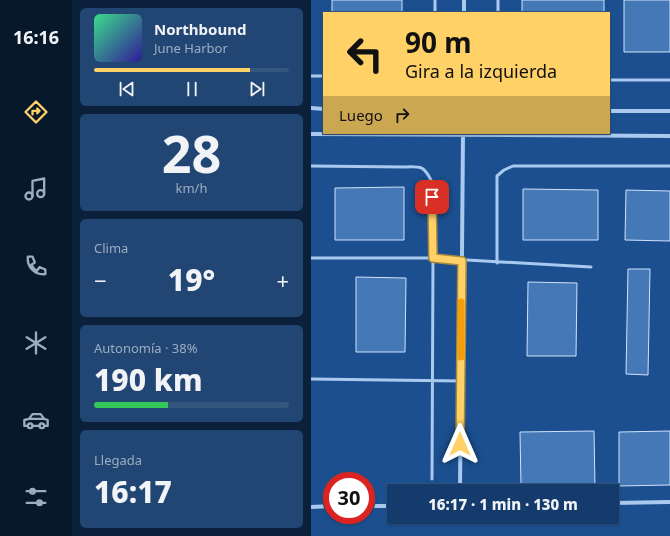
<!DOCTYPE html>
<html lang="es">
<meta charset="utf-8">
<style>
body{margin:0;font-family:"Noto Sans",sans-serif;background:#214673;color:#f1f3f6;height:100vh;display:flex;flex-direction:column;font-size:15px;white-space:nowrap}
*{box-sizing:border-box;margin:0}
p{font-size:13px;color:#9dadc1}
.icon{flex:none;width:22px;height:22px;fill:none;stroke:currentColor;stroke-width:2;stroke-linecap:round;stroke-linejoin:round}
.map{position:relative;flex:1;overflow:hidden}
.details{display:flex;flex-direction:column;gap:8px;padding:8px;background:#0b203b;width:239px}
.details>*{flex:none}
.hud{position:absolute;left:12px;top:12px;width:287px;height:122px;border-radius:0px;box-shadow:0 1px 3px #0004,0 0 0 1px #33557e;background:#ffd166;color:#111;overflow:hidden}
.speed{position:absolute;left:12px;top:472px;display:flex;gap:8px;font-size:20px;font-weight:700;text-align:center}
.speed>*{display:grid;place-content:center;width:52px;height:52px;border-radius:50%;background:#143b6b;box-shadow:0 1px 3px #0004,0 0 0 1px #33557e;line-height:1}
.speed .limit{border:6px solid #d22;background:#fff;color:#111}
.pin{position:absolute;display:grid;place-items:center;width:34px;height:34px;color:#fff;margin:-17px;border-radius:8px;box-shadow:0 2px 6px #0006}
.me{position:absolute;width:44px;margin:-22px;rotate:0deg;stroke-linejoin:round;filter:drop-shadow(0 0 3px #0008)}
.turn{display:flex;align-items:center;gap:14px;height:84px;padding:0 16px;font-size:18px}
.turn .icon{width:52px;height:52px;stroke-width:2.5}
.turn b{display:block;font-size:28px;line-height:34px}
.then{display:flex;align-items:center;height:38px;padding:0 16px;background:#0003;gap:8px;font-size:15px}
.big{font-size:30px;font-weight:800;line-height:1.1}
.details .card{flex:1;display:flex;flex-direction:column;justify-content:center;gap:6px;min-width:0;padding:0 14px;border-radius:6px;background:#214673}
.details .dial{align-items:center;gap:0}
.dial b{font-size:52px;line-height:1}
.song{display:flex;align-items:center;gap:12px}
.cover{width:48px;height:48px;border-radius:6px;background:linear-gradient(135deg,hsl(150 70% 55%),hsl(250 70% 35%))}
.played{height:4px;border-radius:2px;background:linear-gradient(90deg,#ffd166 80%,#33557e 80%)}
.keys{display:flex;justify-content:space-around;direction:ltr}
.heat{display:flex;justify-content:space-between;align-items:center;font-size:22px;direction:ltr}
.charge{height:6px;border-radius:3px;background:linear-gradient(90deg,#34c759 38%,#33557e 0)}
.trip{position:absolute;left:76px;top:484px;width:232px;height:40px;border-radius:0px;background:#143b6b;box-shadow:0 1px 3px #0004,0 0 0 1px #33557e;font-weight:800;line-height:40px;text-align:center}
main{display:flex;flex:1;min-height:0}
.dock{display:flex;flex-direction:column;width:72px;justify-content:space-around;align-items:center;background:#08182b;color:#9dadc1}
.dock .icon{width:28px;height:28px}
.dock .selected{color:#ffd166}
.dock b{font-size:18px;color:#f1f3f6}
.map>svg:first-child{display:block}
.building{fill:#4478b7;stroke:#cfe3fa}
.lines{fill:none;stroke-linecap:round;stroke-linejoin:round}
.lane{stroke:#a9c9ee;stroke-width:3}
.street{stroke:#a9c9ee;stroke-width:4}
.route-casing{stroke:#a68842;stroke-width:10}
.route{stroke:#ffd166;stroke-width:7}
.slow{stroke:#f59e0b;stroke-width:7}
</style>
<main>
<nav class="dock">
<b>16:16</b>
<svg class="icon selected" aria-label="directions" viewBox="0 0 24 24"><path d="M12 3l9 9-9 9-9-9zM9 14v-3h6M13 9l2 2-2 2"/></svg>
<svg class="icon" aria-label="music" viewBox="0 0 24 24"><path d="M9 18V5l10-2v13"/><circle cx="6" cy="18" r="3"/><circle cx="16" cy="16" r="3"/></svg>
<svg class="icon" aria-label="phone" viewBox="0 0 24 24"><path d="M5 4h4l2 5-3 2q2 4 5 5l2-3 5 2v4C11 20 4 13 5 4z"/></svg>
<svg class="icon" aria-label="climate" viewBox="0 0 24 24"><path d="M12 3v18M4 7l16 10M4 17L20 7"/></svg>
<svg class="icon" aria-label="car" viewBox="0 0 24 24"><path d="M5 17H2v-5l4-1 3-4h7l3 4 3 1v5h-3M9 17h6M6 11h13"/><circle cx="7" cy="17" r="2"/><circle cx="17" cy="17" r="2"/></svg>
<svg class="icon" aria-label="filters" viewBox="0 0 24 24"><path d="M4 7h16M4 17h16"/><circle cx="9" cy="7" r="2"/><circle cx="15" cy="17" r="2"/></svg>
</nav>
<section class="details">
<div class="card">
<div class="song"><i class="cover"></i><div><b>Northbound</b><p>June Harbor</p></div></div>
<div class="played"></div>
<div class="keys"><svg class="icon" aria-label="previous" viewBox="0 0 24 24"><path d="M18 5L8 12l10 7zM5 5v14"/></svg><svg class="icon" aria-label="pause" viewBox="0 0 24 24"><path d="M8 5v14M16 5v14"/></svg><svg class="icon" aria-label="next" viewBox="0 0 24 24"><path d="M6 5l10 7-10 7zM19 5v14"/></svg></div>
</div>
<div class="card dial"><b>28</b><p>km/h</p></div>
<div class="card"><p>Clima</p>
<div class="heat"><a>−</a><b class="big">19°</b><a>+</a></div>
</div>
<div class="card"><p>Autonomía · 38%</p><b class="big">190 km</b><div class="charge"></div></div>
<div class="card"><p>Llegada</p><b class="big">16:17</b></div>
</section>
<div class="map">
<svg width="359" height="536" viewBox="0 0 359 536">
<rect width="100%" height="100%" fill="#1b4f8f"/>
<path class="building" d="M21,0H91V13H21Z
M211,0H293V13H211Z
M313,0H359V52H313Z
M93,187V240H24V188Z
M212,189L287,190V240H212Z
M315,190L359,191V241L314,240Z
M317,269H339L337,375L315,374Z
M45,277L95,278L94,352H45Z
M217,282L266,283L265,356H216Z
M283,431L284,487H210L209,432Z
M359,431V485L308,486V432Z"/>
<g class="lines">
<path class="lane" d="M124,13V0
M187,13V0
M0,76H13
M298,80H359
M0,166L93,167C111,166 113,166 121,182L122,258L121,479
M0,258H122L280,267
M186,263V176L193,170L202,166H359
M0,379L150,381"/>
<path class="street" d="M153,13V0
M0,108L13,109
M298,111H359
M0,134L359,136
M149,491L152,133
M301,503L359,502
M55,506H83
M0,507L21,506"/>
</g>
<g class="lines">
<g class="route-casing">
<path id="route" d="M121,197L122,258L151,261L149,444"/>
</g>
<use href="#route" class="route"/>
<path class="slow" d="M150,357V302"/>
</g>
</svg>
<div class="speed"><div class="limit">30</div></div>
<div class="pin" style="left:121px;top:197px;background:#d93025"><svg class="icon" aria-label="arrive" viewBox="0 0 24 24"><path d="M6 21V4h12l-3 4 3 4H6"/></svg></div>
<svg class="me" style="left:149px;top:444px" viewBox="-20 -20 40 40"><path d="M0-17L14 15 0 8-14 15z" fill="#ffd166" stroke="#fff" stroke-width="4"/></svg>
<div class="trip">16:17 · 1 min · 130 m</div>
<div class="hud">
<div class="turn"><svg class="icon" aria-label="left" viewBox="0 0 24 24"><path d="M17 20v-9H6M10 6l-5 5 5 5"/></svg><div><b>90 m</b>Gira a la izquierda</div></div>
<div class="then">Luego<svg class="icon" aria-label="right" viewBox="0 0 24 24"><path d="M7 20v-9h11M14 6l5 5-5 5"/></svg></div>
</div>
</div>
</main>
